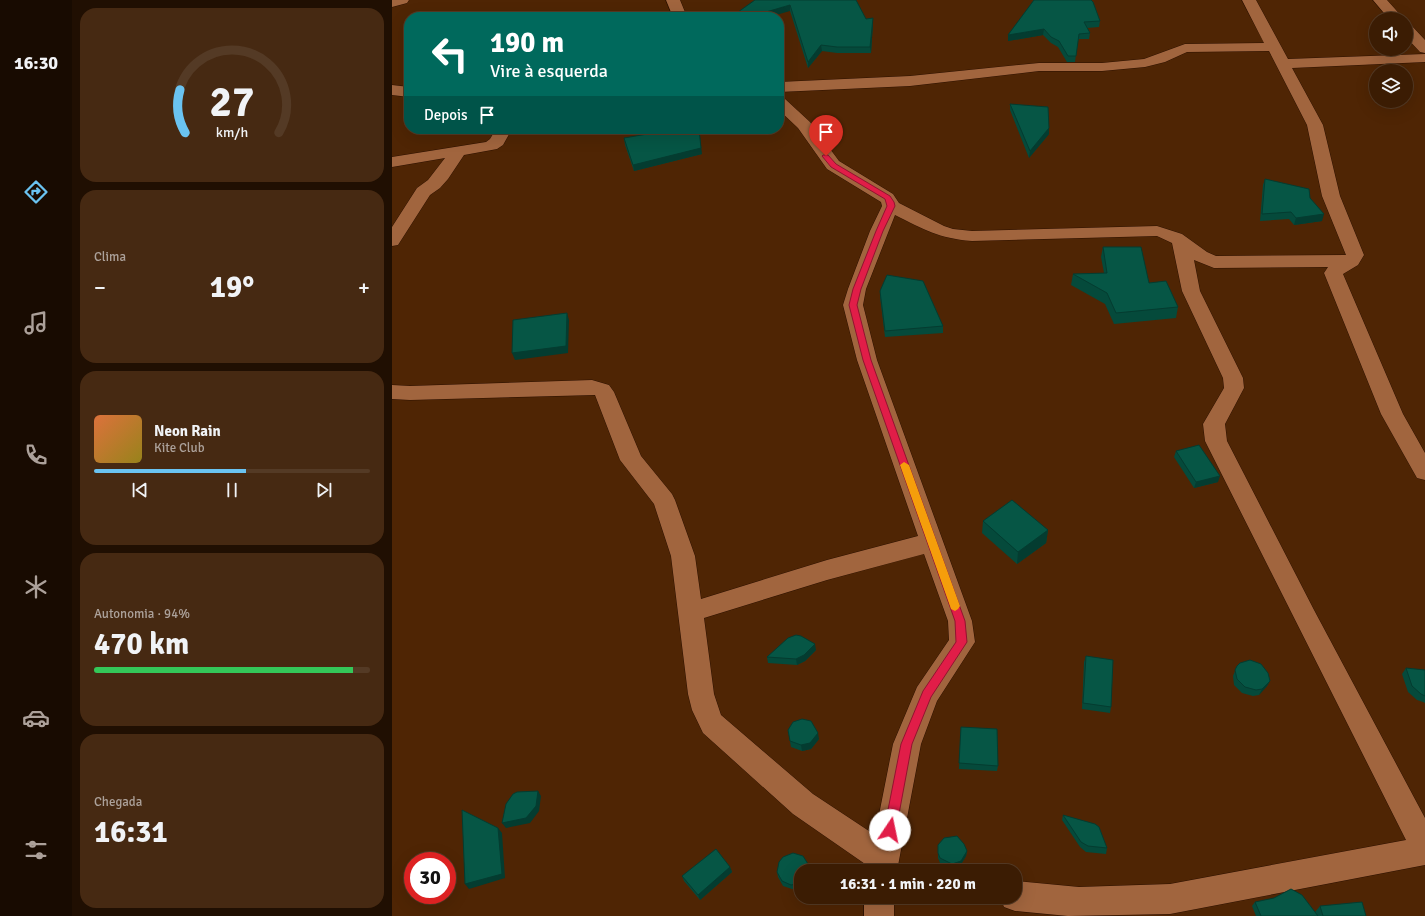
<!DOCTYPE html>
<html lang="pt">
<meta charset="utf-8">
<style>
body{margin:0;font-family:Signika,sans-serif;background:#462912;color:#f1f3f6;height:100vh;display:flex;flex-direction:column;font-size:15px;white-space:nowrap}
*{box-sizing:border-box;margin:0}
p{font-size:13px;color:#aca19a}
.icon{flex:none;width:22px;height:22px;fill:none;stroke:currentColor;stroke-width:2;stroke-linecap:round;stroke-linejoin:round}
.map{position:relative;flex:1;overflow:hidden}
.details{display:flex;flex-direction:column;gap:8px;padding:8px;background:#200f02;width:320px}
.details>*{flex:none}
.hud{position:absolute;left:12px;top:12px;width:380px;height:122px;border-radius:16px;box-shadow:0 4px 16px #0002,0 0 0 1px #543a25;background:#00695c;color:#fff;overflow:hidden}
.tools{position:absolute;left:977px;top:12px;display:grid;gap:8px}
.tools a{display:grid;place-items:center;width:44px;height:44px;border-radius:50%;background:#3b1c03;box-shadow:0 4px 16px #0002,0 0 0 1px #543a25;font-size:20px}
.speed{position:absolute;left:12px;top:852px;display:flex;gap:8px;font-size:20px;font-weight:700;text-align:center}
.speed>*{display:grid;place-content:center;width:52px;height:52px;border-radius:50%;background:#3b1c03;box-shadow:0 4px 16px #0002,0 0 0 1px #543a25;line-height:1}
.speed .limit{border:6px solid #d22;background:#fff;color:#111}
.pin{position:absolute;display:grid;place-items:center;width:34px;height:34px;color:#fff;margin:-41px -17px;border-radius:50% 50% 50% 0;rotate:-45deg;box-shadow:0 0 4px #0007}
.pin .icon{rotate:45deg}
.me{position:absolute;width:44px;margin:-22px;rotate:11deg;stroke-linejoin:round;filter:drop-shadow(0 0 3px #0008)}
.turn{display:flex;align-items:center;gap:14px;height:84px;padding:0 20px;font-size:18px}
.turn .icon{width:52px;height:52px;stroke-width:2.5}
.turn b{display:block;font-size:28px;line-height:34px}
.then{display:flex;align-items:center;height:38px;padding:0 20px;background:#0003;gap:8px;font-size:15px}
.big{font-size:30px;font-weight:800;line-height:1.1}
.details .card{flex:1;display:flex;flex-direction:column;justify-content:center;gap:6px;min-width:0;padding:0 14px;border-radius:16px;background:#462912}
.details .dial{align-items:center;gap:0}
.dial svg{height:104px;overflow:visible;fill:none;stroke:#543a25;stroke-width:7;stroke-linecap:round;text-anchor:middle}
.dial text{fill:#f1f3f6;stroke:none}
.song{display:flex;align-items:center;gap:12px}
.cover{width:48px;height:48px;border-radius:6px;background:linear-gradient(135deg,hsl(20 70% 55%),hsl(50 70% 35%))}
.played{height:4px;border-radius:2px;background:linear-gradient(90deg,#6ac3f1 55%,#543a25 55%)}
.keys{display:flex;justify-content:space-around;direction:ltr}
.heat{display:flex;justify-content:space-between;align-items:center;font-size:22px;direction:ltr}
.charge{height:6px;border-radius:3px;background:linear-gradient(90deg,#34c759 94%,#543a25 0)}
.trip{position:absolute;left:402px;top:864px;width:228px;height:40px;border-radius:16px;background:#3b1c03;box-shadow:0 4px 16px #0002,0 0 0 1px #543a25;font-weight:800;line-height:40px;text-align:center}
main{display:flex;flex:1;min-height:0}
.dock{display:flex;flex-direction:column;width:72px;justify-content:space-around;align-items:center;background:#180b01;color:#aca19a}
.dock .icon{width:28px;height:28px}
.dock .active{color:#6ac3f1}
.dock b{font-size:18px;color:#f1f3f6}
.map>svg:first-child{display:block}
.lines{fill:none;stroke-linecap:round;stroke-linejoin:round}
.minor-casing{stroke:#2d1100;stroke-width:1}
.minor{fill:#a1653e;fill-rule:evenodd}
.wall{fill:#054a3b}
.shaded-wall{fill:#043c30}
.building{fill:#065645;stroke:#043c30}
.route{fill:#e11d48;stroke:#92132f}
.slow{fill:#f59e0b}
</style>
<main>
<nav class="dock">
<b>16:30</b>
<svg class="icon active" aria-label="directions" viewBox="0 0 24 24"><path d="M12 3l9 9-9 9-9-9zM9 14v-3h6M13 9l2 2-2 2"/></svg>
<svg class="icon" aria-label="music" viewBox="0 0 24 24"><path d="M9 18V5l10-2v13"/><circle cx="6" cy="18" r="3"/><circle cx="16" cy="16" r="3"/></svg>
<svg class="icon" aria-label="phone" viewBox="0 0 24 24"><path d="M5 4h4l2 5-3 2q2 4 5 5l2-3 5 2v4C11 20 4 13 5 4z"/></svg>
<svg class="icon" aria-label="climate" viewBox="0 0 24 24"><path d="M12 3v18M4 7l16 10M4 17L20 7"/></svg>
<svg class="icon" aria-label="car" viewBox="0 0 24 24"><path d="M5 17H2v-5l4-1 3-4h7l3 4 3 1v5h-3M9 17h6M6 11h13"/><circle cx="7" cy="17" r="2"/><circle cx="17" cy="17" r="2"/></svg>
<svg class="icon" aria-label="filters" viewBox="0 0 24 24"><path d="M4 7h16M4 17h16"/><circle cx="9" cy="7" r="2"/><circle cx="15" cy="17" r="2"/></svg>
</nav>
<section class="details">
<div class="card dial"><svg viewBox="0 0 100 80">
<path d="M14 69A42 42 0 1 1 86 69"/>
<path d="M14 69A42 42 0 0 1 10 36" stroke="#6ac3f1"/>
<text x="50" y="56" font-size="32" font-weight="700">27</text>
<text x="50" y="72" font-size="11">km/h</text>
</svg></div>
<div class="card"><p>Clima</p>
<div class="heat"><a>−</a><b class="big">19°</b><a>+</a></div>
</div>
<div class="card">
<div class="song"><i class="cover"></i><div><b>Neon Rain</b><p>Kite Club</p></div></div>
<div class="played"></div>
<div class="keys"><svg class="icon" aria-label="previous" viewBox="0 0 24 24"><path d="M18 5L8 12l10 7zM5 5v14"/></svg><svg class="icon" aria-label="pause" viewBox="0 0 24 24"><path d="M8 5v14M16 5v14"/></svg><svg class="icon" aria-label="next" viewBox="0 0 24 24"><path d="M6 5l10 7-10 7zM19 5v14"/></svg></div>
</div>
<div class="card"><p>Autonomia · 94%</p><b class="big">470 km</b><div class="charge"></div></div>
<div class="card"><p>Chegada</p><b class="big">16:31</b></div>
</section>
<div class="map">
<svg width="1033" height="916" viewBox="0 0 1033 916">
<rect width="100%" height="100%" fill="#4f2504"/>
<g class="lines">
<g class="minor-casing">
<path id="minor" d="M0,0H17L15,3L0,7Z
M274,0H288L295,17H281Z
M850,0H864L896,59L1033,54V62L900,68L931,125L948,196L972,255L966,265L951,274L1011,414L1033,453V480L1025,478L989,414L932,273L936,267L822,268L802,260L808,291L851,378L852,388L833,424L835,441L922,610L1033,818V865L778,914L676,916L623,911L612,907L608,897H623V881L687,887L778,884L1014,840L813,441L811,424L832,388L831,378L790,291L780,243L765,236L580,241C546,238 533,230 503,215L474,289L471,305L485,360L580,621L583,642L545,701L529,744L505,871H475L476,866L401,814L311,733L300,710L296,694L279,556L262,504L228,460L203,395L18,400L0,399V385L18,386L200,380L217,385L222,392L249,456L280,494L283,500L303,556L309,599L435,560L526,536L465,360L451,305L456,289L478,231L490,206L489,202L435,169L406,128L387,110V96L392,98L418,122L447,161L501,194L507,203L552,226L561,229L580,231L765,226L790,234L815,252L824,256L954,255L930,196L915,125L877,51L795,52L773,62L753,67L710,71H647L518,86L387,92V82L518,76L647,63H710L752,59L793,44L872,43ZM532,554L556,621L557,640L525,687L501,744L483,835L421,794L329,715L322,694L312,618L435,580Z
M981,0H995L1012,19H997Z
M1014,24L1019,25L1033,40V53L1028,52L1014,37Z
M0,85L17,87V97L0,95Z
M104,129H120L111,145L105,149L72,155L56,179L48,188L38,195L6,245L0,246V227L25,188L36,180L53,158L0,167V157L94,142L98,139Z
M472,897H502V916H472Z"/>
</g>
<use href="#minor" class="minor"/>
</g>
<path class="wall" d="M363,0L474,19L481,23L479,53H445L430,51L416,68L398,11Z
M642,0L708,21L707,27L695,28L698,33L697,39H686L683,62H675L666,47L659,43L651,35L616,41V35Z
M618,104L657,134L637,158L618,110Z
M232,138L310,154L242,171L233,145Z
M873,179L918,198L930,221L902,225L897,219L868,221L871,185Z
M711,247L757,283L786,307L784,318L722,324L713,304L679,285L681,274L712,273L709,257Z
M488,291L551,326V333L493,337L488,297Z
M784,451L826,482L802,488L782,457Z
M591,521L656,530L654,543L625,564L590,533Z
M424,650L413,661L405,665L376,663L375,657Z
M694,656L719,707L718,713L690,709L692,662Z
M845,666L878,681L875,686L867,695L861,696L850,693L842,685L841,676Z
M1014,668L1033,670V703L1031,702L1025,700L1016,692L1010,674Z
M569,727L606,766L605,771L567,769Z
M396,730L427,739L419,749L410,751L399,747Z
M671,815L715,848L714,854L694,852L688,847L670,820Z
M546,845L575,851L574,856L568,866L560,869L548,863L546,858Z
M338,867L340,872L308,900L292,881L290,876Z
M417,869L409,871V886L405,889H400L391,886L386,877L385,872Z
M863,902L923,912L928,906L974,916H864L860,906Z"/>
<path class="shaded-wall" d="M398,5V11L377,17H357Z
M481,18V23L479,53L478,47Z
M652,29L651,35L616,41V35Z
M429,45L430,51L416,68V62Z
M657,128V134L637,158L638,151Z
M307,129L310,154L242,171L241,165Z
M932,214L930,221L902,225L904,218Z
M175,313L177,320L176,353L123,360L120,353Z
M828,476L826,482L802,488L804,482Z
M656,530L654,543L625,564L626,552Z
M423,644L424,650L413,661L405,665L404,659Z
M878,681L875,686L867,695L870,689Z
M426,733L427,739L419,749L410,751L409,745Z
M146,791L149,796L147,811L138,823L114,828L110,823Z
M106,828L110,833L113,878L77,889L73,884Z
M575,851L574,856L568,866L560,869V864Z
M338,867L340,872L308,900L306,895Z
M409,881V886L405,889L404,884Z"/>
<path class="building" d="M363,0H464L474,19L481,18L478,47H445L429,45L416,62L398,5L357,17H339Z
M642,0H699L701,2L708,21L692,22L698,33L687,34L684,56H676L667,41L659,37L652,29L616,35Z
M618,104L656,107L657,128L638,151Z
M285,129H307L309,148L241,165L232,138Z
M873,179L917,189L918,198L932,214L904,218L899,212L870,214Z
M711,247H749L757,283L774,281L786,307L724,313L715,293L681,274L715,273Z
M495,275L531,281L551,326L493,331L488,291Z
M175,313L174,346L120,353L121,320Z
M807,445L828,476L804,482L784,451Z
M620,500L656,530L626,552L591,521Z
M404,635L409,636L423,644L412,655L404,659L375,657L396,638Z
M694,656L721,660L719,707L691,703Z
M858,660L869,664L876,673L878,681L870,689L864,690L853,687L845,679L843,670L845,666L848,663Z
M1014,668L1033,670V696L1029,694L1020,686Z
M410,719L419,721L426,733L418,743L409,745L398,741L396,730L401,722Z
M569,727L605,729L606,766L567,763Z
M146,791L144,806L134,818L110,823L114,804L121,794L125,792Z
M70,810L106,828L110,874L73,884Z
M671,815L703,824L707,827L715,848L696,846L689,842Z
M565,836L572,844L575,851L569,861L560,864L548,858L546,853V845L552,838Z
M324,849L338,867L306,895L290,876Z
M401,853L411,856L416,864V871H409V881L404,884L399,885L390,881L385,872L387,862L391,857Z
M899,889L910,895L926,916H869L863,902L882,898Z
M970,902L974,916H931L928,906Z"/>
<path class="route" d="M431,155H436L444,164L498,196L502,202L503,206L491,231L469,289L465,305L479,360L573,621L575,642L539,697L520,744L504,830L502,835L498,836L494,835L492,830L509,744L531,691L564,642L563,621L471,360L457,305L461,289L484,231L495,206L493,199L439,167L430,156Z"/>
<path class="slow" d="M512,462L517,465L568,606L566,609L563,611L559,609L558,606L508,465Z"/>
</svg>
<div class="tools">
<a><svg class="icon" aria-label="sound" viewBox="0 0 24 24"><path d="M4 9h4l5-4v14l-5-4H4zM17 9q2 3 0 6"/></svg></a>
<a><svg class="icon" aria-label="layers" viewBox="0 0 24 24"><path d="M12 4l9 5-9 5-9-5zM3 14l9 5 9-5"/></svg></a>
</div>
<div class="speed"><div class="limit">30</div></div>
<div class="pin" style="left:434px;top:156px;background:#d93025"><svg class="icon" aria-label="arrive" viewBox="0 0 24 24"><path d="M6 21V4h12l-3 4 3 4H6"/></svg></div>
<svg class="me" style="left:498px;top:830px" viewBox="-20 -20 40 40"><circle r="19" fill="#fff"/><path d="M0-13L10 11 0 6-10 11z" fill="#e11d48"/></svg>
<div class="trip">16:31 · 1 min · 220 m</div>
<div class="hud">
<div class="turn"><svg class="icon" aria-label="left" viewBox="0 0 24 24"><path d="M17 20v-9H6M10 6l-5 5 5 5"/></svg><div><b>190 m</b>Vire à esquerda</div></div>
<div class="then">Depois<svg class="icon" aria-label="arrive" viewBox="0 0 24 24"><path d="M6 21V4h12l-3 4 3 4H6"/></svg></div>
</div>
</div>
</main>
